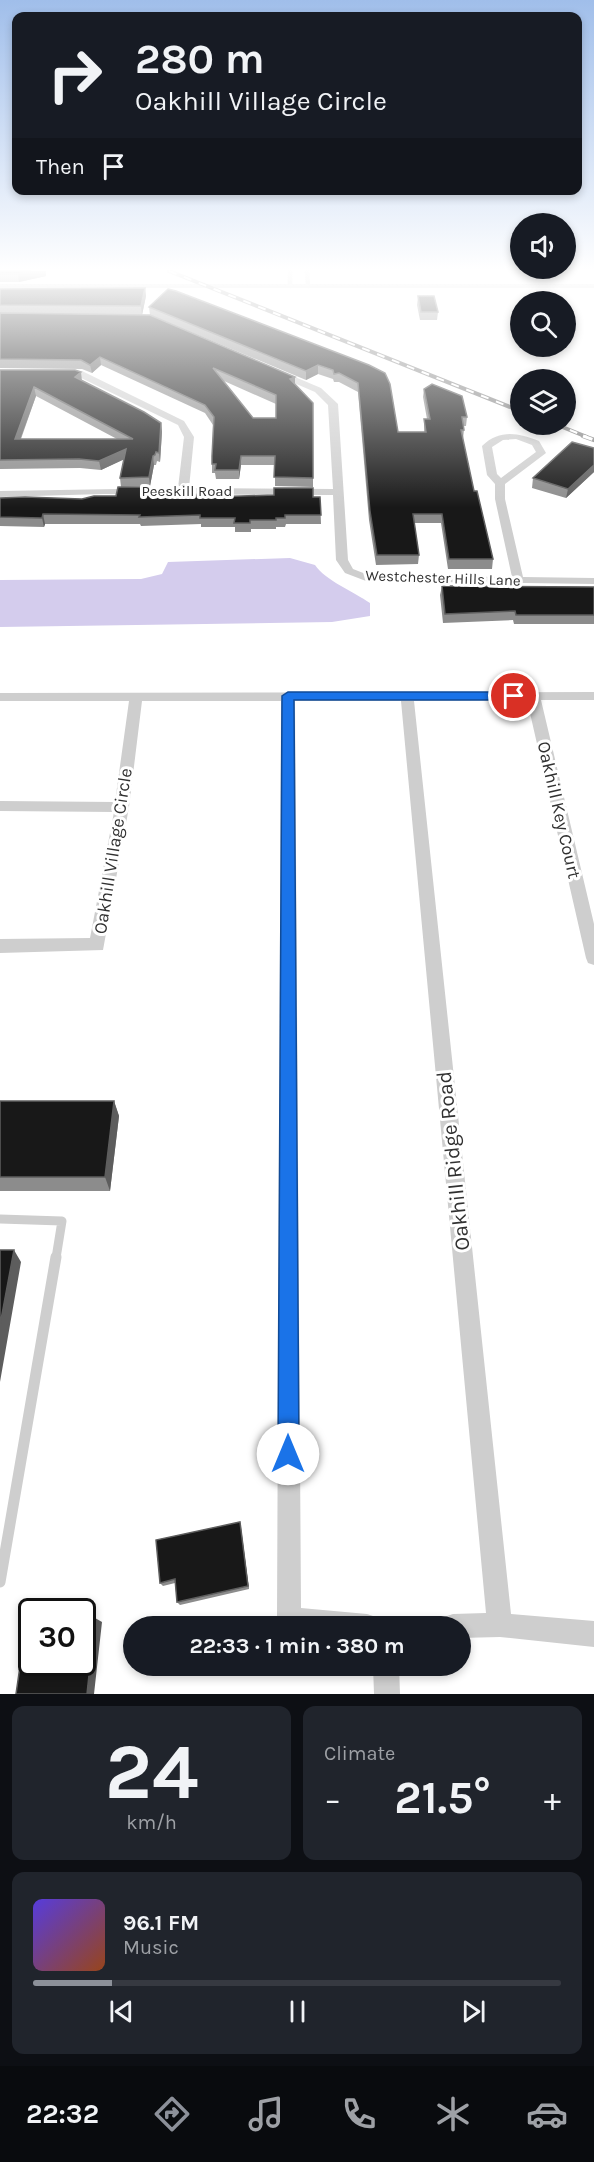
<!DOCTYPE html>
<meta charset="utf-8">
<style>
body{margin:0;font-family:Karla,sans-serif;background:#20242c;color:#f1f3f6;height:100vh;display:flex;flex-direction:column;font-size:22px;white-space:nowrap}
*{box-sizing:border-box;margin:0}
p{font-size:20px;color:#9ea1a6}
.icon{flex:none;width:33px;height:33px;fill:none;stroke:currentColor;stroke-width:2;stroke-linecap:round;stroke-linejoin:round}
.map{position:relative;height:1694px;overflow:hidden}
.drawer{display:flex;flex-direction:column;gap:12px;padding:12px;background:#0d0f14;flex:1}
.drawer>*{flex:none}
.banner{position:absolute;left:12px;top:12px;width:570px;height:183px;border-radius:12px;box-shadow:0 3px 9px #0003;background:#171b24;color:#f1f3f6;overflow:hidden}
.fabs{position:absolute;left:510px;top:213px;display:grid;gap:12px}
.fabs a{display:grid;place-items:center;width:66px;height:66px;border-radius:50%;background:#171b24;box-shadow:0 3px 9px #0003;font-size:30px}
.speed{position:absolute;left:18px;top:1598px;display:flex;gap:12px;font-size:30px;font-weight:700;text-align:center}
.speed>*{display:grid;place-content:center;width:78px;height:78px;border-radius:50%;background:#171b24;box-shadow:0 3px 9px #0003;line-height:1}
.speed .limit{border:3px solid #111;border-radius:9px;background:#fff;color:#111}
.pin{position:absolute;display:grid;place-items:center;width:51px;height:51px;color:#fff;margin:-26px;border:3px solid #fff;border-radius:50%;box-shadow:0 2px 6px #0007}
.me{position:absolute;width:66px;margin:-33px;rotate:0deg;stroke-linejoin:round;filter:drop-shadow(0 0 4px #0008)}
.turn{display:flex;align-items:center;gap:21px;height:126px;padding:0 24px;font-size:27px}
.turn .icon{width:78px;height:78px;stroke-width:2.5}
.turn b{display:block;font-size:42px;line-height:51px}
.then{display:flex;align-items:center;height:57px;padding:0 24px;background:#0003;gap:12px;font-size:22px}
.big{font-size:45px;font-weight:700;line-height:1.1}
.drawer .widget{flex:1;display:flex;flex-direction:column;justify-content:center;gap:9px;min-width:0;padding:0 21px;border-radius:12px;background:#20242c}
.drawer .dial{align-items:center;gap:0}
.dial b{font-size:78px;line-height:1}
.song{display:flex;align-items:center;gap:18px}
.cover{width:72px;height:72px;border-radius:9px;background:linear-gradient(135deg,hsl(250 70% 55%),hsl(20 70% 35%))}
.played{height:6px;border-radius:3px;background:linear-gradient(90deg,#8c9099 15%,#363941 15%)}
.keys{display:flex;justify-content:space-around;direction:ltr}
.heat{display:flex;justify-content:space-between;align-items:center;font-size:33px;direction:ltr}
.drawer .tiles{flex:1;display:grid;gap:12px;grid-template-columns:1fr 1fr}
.widget:last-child{grid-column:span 2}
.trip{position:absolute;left:123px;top:1616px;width:348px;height:60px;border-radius:30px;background:#171b24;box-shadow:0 3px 9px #0003;font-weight:700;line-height:60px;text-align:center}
.menu{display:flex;height:96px;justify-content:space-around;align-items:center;background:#090b0e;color:#9ea1a6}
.menu .icon{width:42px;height:42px}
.menu .selected{color:#8c9099}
.menu b{font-size:27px;color:#f1f3f6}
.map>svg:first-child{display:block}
.water{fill:#d4cced}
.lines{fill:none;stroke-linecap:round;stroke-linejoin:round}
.lane-far2{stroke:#cecece;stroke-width:4.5}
.lane-far1{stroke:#cecece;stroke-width:9}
.lane{stroke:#cecece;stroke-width:11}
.street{fill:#cecece;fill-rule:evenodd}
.rail-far1-casing{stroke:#868686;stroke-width:4}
.rail-casing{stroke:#868686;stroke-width:4.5}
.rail-far1{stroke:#fff;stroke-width:2;stroke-dasharray:8;stroke-linecap:butt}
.rail{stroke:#fff;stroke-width:3;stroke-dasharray:10;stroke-linecap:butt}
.wall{fill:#8c8c8c;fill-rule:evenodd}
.shaded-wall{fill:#5d5d5d}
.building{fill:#181818;stroke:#5d5d5d;stroke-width:1.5;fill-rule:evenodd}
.route{fill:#1a73e8;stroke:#114b97;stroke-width:1.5}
.labels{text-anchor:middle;stroke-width:6;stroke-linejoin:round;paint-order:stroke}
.far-street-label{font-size:15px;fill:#313131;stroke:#fff}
.street-label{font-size:18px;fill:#313131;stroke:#fff}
.near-street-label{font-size:21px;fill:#313131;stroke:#fff}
</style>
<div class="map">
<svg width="594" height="1694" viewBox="0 0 594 1694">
<rect width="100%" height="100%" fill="#fff"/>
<path class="water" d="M290,558L315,565C325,580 354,592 370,603V616L332,622L0,627V580L141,579L162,574L168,562Z"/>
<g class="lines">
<path class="lane-far2" d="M290,271V286
M307,271L308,286"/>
<path class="lane-far1" d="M0,1219L62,1221L56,1258"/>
<path class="lane" d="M0,1582L56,1257"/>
<path class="street" d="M0,284H594V288H0Z
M276,369L321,388L338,404L348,560L353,569L371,576L512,577L495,499V484L487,475L482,446C500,429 518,433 539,441L546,453L505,484V499L523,577L594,578V584L366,581L345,573L336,560L333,495L103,494L0,497V491L178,488L184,437L178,425L77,376L58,375V371L61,370L82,371L184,421L194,437L189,488L333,489L328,405L315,392L273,374V370ZM516,439L532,445L536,452L501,478L497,474L492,447L503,440Z
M594,692V700H541L594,924V965L588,963L586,958L527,700L414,701L511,1614L594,1621V1647L500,1637L460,1638V1626H441L444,1617L453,1614L486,1613L401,701H295L301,1608L367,1614L376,1617L379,1626H279L277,1619L281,701H142L129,807L103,950L0,953V939L90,938L114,812L0,811V801L115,802L129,701H0V693Z
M373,1665H399L400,1694H374Z"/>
<g class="rail-far1-casing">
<path id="rail-far1" d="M169,271L520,411
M555,424L587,437"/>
</g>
<g class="rail-casing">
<path id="rail" d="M583,436L594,440"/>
</g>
<use href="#rail-far1" class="rail-far1"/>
<use href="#rail" class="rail"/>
</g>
<path class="wall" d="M0,271L46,276L19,282H0Z
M145,288L146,296L142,315L0,313V289Z
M418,296L438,312L437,320H420L417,305Z
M149,307L369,365L398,432H424V419H427L423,397L424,389L467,417L466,426H464V430L463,439L474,491L493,559L492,569H448L441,523H414L419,555L418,564L376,565L369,520L358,392L339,382H334L333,379L318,374L306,380L150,315Z
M0,313L295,377V385L313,403V487L275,486V465H241L239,479H216L215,473H212V464L213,425L205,413L101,365L92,373L82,369L0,368ZM224,381L276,404V418H253Z
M0,370L82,380L161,423L162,432L160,462L157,461L156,465H154L150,486L121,487L120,478L124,459L101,470L80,468L0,469ZM36,396L117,439H21Z
M594,448V472L566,498L532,488L533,478Z
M147,487L148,496H151L320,497L321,524H286L285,527H276V529H251V532H235V527H201V524L141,526L140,524H45L44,527L0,526V498L82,499L116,496Z
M442,586L594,587V624H514L513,620L443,623L440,595Z
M0,1101H114L119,1116L110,1191H0Z
M240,1522L249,1589L180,1605L177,1602L175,1583L163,1586L160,1583Z"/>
<path class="shaded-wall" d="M31,271H46V276L19,282L18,274Z
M145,288L146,296L142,315L141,306Z
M100,357L101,365L92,373L90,365Z
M318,365V374L306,380V371Z
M81,372L82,381L75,377Z
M295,377V385L290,379Z
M34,387L36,396L17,448L15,439Z
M161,423L162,432L160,462L159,453Z
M126,449L127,458L101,470L99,461Z
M153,456L154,465L150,486L149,477Z
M241,456V465L239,479V470Z
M594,465V472L566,498L568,489Z
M43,514L45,524L44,527L42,518Z
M114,1101L119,1116L110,1191L105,1177Z
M14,1250L21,1262L0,1382V1325Z
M240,1522L241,1527L249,1589L248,1586Z
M95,1618L102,1622L94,1694H87Z"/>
<path class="building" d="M0,271H31L18,274H0Z
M145,288L141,306L0,305V289Z
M168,289L176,291L369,365L385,373L390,384L398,432H426L424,419H430L424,389L432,384L462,396L467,417H462L464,430H461L474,491H477L493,559H449L442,514H413L419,555H377L370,511L358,383L339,373L334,374L333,370L318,365L306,371L149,307Z
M418,296H434L438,312H421Z
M0,313L150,315L295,377L290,379L313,403V478L274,477L275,456H241L239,470H215L216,464H212V456L214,417L205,405L100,357L90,365L81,360L0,359ZM213,368L276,395V418H253Z
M0,370H75L81,372L75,377L144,412L161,423L159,453L156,452L155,455L153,456L149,477L120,478L126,449L99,461L79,459L0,460ZM34,387L133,439H15Z
M572,442L594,448V465L568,489L533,478Z
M118,487H147L145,495L151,496L207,494L212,497L274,495V488H313V497H320L321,515H285V518H276V520H250V523H234L235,518H200V515L139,517L140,515L43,514L42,518L0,517V498L25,497L82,499L94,496H116Z
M442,586L594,587V615H516L515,611L445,614Z
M0,1101H114L105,1177H0Z
M0,1250H14L0,1325Z
M240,1522L248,1586L177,1602L175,1579L160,1583L156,1540Z
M27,1618H32V1662H82V1618H95L87,1694H16Z"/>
<linearGradient id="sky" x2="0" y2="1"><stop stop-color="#a0beea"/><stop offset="0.53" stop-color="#fff"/><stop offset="1" stop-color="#fff" stop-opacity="0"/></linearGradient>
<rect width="594" height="508" fill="url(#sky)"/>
<path class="route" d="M288,692H514L520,696L514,700H294L299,1454L296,1461L288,1464L281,1461L278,1454L282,696Z"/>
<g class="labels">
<g class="far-street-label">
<text x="187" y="496">Peeskill Road</text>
<text transform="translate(443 578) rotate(2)" y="5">Westchester Hills Lane</text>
</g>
<g class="street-label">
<text transform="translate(559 810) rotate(77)" y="6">Oakhill Key Court</text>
<text transform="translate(113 851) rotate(-81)" y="6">Oakhill Village Circle</text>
</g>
<g class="near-street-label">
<text transform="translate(453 1161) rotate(-96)" y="7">Oakhill Ridge Road</text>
</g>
</g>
</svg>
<div class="fabs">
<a><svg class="icon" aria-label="sound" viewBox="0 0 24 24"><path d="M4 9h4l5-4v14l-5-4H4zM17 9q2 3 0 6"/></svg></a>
<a><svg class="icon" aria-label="search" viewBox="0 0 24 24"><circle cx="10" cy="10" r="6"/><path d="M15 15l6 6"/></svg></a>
<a><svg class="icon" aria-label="layers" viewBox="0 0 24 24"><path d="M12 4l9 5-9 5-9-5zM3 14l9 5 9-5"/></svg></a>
</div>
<div class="speed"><div class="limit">30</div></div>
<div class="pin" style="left:514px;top:696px;background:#d93025"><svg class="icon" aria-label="arrive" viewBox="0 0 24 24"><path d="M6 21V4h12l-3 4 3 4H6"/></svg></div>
<svg class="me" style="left:288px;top:1454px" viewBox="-20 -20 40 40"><circle r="19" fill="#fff"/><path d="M0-13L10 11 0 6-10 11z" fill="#1a73e8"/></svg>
<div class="trip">22:33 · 1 min · 380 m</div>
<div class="banner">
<div class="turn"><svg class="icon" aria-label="right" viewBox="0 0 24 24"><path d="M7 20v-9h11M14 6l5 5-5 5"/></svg><div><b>280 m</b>Oakhill Village Circle</div></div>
<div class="then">Then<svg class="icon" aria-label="arrive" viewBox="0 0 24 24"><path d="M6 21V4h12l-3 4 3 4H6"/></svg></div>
</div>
</div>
<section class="drawer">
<div class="tiles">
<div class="widget dial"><b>24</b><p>km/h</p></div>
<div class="widget"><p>Climate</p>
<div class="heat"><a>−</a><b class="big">21.5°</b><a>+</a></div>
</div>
<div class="widget">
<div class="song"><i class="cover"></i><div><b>96.1 FM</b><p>Music</p></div></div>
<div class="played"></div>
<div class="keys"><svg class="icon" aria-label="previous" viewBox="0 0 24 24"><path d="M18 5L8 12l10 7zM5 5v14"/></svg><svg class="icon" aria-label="pause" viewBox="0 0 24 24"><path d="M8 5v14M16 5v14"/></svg><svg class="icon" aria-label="next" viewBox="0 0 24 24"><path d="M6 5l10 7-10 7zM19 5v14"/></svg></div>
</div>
</div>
</section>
<nav class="menu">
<b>22:32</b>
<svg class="icon selected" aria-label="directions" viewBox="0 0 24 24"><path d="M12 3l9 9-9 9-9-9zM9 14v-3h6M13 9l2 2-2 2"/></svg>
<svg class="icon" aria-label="music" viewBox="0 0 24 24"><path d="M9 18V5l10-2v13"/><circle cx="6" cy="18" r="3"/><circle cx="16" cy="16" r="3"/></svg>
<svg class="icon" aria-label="phone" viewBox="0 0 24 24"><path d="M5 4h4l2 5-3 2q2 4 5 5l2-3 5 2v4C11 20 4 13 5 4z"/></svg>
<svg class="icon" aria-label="climate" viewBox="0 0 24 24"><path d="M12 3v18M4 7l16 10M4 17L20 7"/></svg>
<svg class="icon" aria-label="car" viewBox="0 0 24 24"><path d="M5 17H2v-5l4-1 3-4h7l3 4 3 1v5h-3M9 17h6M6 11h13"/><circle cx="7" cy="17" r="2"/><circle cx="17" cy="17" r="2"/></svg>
</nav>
